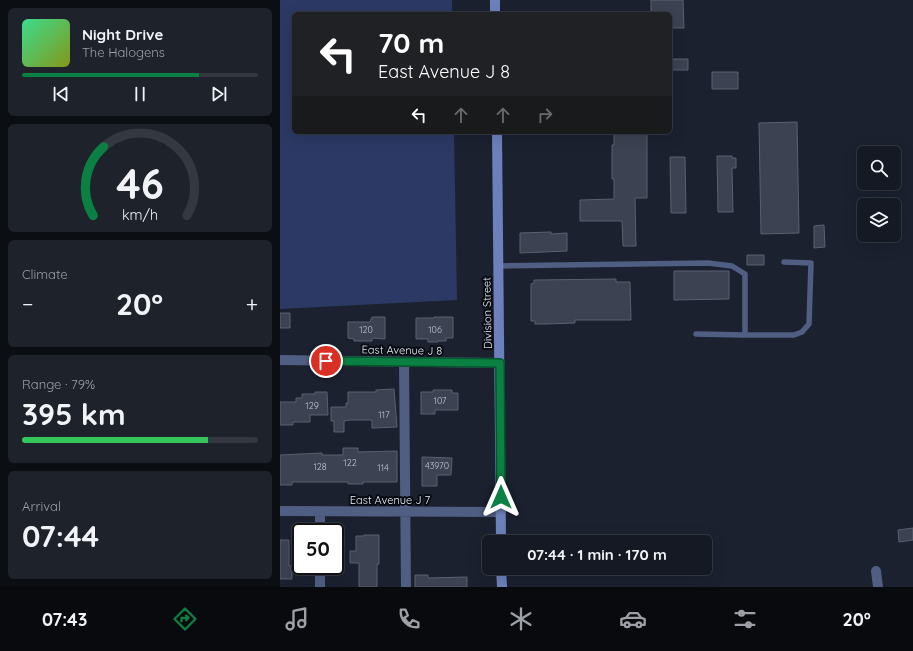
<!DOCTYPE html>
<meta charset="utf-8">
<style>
body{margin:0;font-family:Quicksand,sans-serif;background:#1d222b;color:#f1f3f6;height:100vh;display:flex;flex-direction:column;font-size:15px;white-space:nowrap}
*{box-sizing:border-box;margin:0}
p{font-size:13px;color:#9da0a6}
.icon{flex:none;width:22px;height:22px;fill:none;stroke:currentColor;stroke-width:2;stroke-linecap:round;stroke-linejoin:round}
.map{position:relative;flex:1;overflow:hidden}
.sheet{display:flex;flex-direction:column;gap:8px;padding:8px;background:#0b0e13;width:280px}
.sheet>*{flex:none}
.hud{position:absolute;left:12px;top:12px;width:380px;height:122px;border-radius:6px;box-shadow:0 4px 16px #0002,0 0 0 1px #333841;background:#202124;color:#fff;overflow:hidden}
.controls{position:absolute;left:577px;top:146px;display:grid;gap:8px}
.controls a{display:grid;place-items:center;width:44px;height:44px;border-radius:6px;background:#141923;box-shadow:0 4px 16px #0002,0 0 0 1px #333841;font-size:20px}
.speed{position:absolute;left:12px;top:523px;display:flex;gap:8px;font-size:20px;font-weight:700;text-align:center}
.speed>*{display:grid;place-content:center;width:52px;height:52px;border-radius:50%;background:#141923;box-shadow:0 4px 16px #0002,0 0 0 1px #333841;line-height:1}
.speed .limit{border:2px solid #111;border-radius:6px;background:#fff;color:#111}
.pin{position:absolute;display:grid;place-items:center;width:34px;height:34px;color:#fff;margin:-17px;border:2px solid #fff;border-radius:50%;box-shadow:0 1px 4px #0007}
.me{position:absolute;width:44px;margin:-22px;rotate:0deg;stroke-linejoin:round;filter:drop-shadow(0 0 3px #0008)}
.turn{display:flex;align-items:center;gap:14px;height:84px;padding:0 20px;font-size:18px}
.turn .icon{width:52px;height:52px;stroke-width:2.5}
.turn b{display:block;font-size:28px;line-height:34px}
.lanes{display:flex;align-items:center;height:38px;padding:0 20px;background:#0003;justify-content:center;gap:20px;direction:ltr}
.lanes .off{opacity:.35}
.big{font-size:30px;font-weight:800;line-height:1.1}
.sheet .tile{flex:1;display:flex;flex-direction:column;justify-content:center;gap:6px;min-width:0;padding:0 14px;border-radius:6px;background:#1d222b}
.sheet .dial{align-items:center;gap:0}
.dial svg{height:104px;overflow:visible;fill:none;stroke:#333841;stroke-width:7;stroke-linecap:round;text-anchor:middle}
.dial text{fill:#f1f3f6;stroke:none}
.song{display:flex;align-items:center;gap:12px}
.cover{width:48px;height:48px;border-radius:6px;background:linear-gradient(135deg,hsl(150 70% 55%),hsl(70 70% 35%))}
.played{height:4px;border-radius:2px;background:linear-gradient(90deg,#0b8043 75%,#333841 75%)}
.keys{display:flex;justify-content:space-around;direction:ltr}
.heat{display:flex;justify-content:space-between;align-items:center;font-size:22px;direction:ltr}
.charge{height:6px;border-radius:3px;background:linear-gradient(90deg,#34c759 79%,#333841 0)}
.trip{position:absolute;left:202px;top:535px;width:230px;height:40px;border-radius:6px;background:#141923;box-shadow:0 4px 16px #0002,0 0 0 1px #333841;font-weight:800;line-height:40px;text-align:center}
.dock{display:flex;height:64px;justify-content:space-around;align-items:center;background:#080a0e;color:#9da0a6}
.dock .icon{width:28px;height:28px}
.dock .active{color:#0b8043}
.dock b{font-size:18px;color:#f1f3f6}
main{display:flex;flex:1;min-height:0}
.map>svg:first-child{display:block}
.green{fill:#2b3964}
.building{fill:#3c4252;stroke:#596071}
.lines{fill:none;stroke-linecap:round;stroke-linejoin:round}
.lane{stroke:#515e83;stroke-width:5.5}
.street{stroke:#515e83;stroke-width:10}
.secondary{stroke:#6c81bb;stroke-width:10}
.route-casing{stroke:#07532c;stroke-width:10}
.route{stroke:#0b8043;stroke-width:7}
.labels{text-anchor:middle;stroke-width:4;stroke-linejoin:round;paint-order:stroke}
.number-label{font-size:9px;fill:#bfc4cf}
.street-label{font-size:11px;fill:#ebeff9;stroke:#080b11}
</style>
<main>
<section class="sheet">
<div class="tile">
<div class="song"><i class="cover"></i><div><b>Night Drive</b><p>The Halogens</p></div></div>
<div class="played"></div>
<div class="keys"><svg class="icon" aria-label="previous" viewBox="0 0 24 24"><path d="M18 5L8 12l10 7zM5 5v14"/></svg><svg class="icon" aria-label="pause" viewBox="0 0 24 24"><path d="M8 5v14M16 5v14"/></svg><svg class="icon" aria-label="next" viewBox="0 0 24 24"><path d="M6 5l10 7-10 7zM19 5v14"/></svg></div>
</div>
<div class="tile dial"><svg viewBox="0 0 100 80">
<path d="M14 69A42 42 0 1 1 86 69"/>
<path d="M14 69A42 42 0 0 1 22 16" stroke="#0b8043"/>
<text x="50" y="56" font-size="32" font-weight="700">46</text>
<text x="50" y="72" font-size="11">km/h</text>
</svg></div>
<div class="tile"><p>Climate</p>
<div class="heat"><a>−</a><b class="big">20°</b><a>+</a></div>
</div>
<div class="tile"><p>Range · 79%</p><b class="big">395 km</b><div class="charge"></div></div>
<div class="tile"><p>Arrival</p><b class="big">07:44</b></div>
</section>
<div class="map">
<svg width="633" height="587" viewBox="0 0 633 587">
<rect width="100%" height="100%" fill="#1b212f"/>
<path class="green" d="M0,0H172V14H14V132H174L177,300L0,309Z"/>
<path class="building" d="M371,0H403L404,28H392L390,14H371Z
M390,59H408V70H390Z
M432,72H458V89H432Z
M517,122L519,233L481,234L479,123Z
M334,132H367V198H355L356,246H343L342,221H300V200L334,199V179H332V145H334Z
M437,156H452V158H456V168H452L453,212H438Z
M390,157H405L406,213H391Z
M544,225L545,247L534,248V226Z
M271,232V234L287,233V251L240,253V233Z
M467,255H484V265H467Z
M394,271H449V299L394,300Z
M336,279V282H350L351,320H295V323L265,324H255V321H251V284L254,283V280Z
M0,313H10V328H0Z
M92,317H105V339L92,338V341H74V339L68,338V322H90Z
M154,317H173V338H166V341H158V342H148V339H136V318H154Z
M114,389L117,427L92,428V420H70L64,421V432H54V421H51V407H66V403H68V392H96V390Z
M153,390H172V393H178V410H155V414H141V392H153Z
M35,392H47L48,415H30V422H13V425H0V402H16V398H22V394H35Z
M63,448H78V452L117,451V482H83V484H68V482H12V485H0V455L42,453V455H63Z
M142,457L172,458L171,475H157V486H142Z
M633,528V540L619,542L618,530Z
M84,535H99V564H97V587H79V563H70V551H76V536H84Z
M0,540H9V566H12V579H0Z
M135,575H148V578L187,577V587H135Z"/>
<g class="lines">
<path class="lane" d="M219,266L428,263L452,266L465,274V335L416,334
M465,335H514L522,332L529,324L531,263L504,262"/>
<path class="street" d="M0,360L220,363
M124,362L126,587
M0,511L221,512
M40,512V532
M40,566V587
M596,571L598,587"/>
<path class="secondary" d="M215,0V14
M217,132L221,542
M221,568L222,587"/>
</g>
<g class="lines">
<g class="route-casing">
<path id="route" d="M46,361L220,363L221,497"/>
</g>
<use href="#route" class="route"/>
</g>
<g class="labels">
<g class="number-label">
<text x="86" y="333">120</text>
<text x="155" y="333">106</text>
<text x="160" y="404">107</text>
<text x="32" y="409">129</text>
<text x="104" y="418">117</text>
<text x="70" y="466">122</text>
<text x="157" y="469">43970</text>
<text x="40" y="470">128</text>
<text x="103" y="471">114</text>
</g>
<g class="street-label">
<text transform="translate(207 313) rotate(-91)" y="4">Division Street</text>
<text transform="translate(122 350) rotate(1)" y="4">East Avenue J 8</text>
<text x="110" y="504">East Avenue J 7</text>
</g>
</g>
</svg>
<div class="controls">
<a><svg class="icon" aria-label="search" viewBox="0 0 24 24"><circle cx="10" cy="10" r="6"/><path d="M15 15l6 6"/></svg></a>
<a><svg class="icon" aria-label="layers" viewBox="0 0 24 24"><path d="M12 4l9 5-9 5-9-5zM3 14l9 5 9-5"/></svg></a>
</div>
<div class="speed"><div class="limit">50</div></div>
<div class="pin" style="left:46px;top:361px;background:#d93025"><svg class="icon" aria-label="arrive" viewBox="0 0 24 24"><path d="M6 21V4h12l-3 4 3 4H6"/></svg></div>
<svg class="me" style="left:221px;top:497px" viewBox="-20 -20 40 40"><path d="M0-17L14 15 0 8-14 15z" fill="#0b8043" stroke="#fff" stroke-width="4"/></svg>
<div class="trip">07:44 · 1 min · 170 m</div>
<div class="hud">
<div class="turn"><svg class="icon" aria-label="left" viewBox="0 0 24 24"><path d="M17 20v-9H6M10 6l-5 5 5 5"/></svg><div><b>70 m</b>East Avenue J 8</div></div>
<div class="lanes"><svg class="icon" aria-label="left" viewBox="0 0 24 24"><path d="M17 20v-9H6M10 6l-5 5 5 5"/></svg><svg class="icon off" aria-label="ahead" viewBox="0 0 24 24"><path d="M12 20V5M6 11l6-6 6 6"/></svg><svg class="icon off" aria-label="ahead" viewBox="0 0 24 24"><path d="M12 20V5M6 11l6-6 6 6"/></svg><svg class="icon off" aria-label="right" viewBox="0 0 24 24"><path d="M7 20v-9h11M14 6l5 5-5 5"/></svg></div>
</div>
</div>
</main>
<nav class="dock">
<b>07:43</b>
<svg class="icon active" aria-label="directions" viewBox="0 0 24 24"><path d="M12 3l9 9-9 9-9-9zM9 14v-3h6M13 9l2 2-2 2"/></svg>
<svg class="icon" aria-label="music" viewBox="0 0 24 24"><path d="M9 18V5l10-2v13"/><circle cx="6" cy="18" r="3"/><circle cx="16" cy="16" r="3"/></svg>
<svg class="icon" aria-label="phone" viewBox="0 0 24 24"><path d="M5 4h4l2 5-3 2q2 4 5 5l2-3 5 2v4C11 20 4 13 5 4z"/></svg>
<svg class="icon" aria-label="climate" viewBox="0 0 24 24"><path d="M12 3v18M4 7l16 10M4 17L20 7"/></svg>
<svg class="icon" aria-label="car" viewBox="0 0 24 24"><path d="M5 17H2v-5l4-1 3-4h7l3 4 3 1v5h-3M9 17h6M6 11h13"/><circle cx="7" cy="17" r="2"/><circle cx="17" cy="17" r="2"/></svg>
<svg class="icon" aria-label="filters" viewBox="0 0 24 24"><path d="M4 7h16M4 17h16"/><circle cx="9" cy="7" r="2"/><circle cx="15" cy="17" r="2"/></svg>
<b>20°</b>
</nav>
